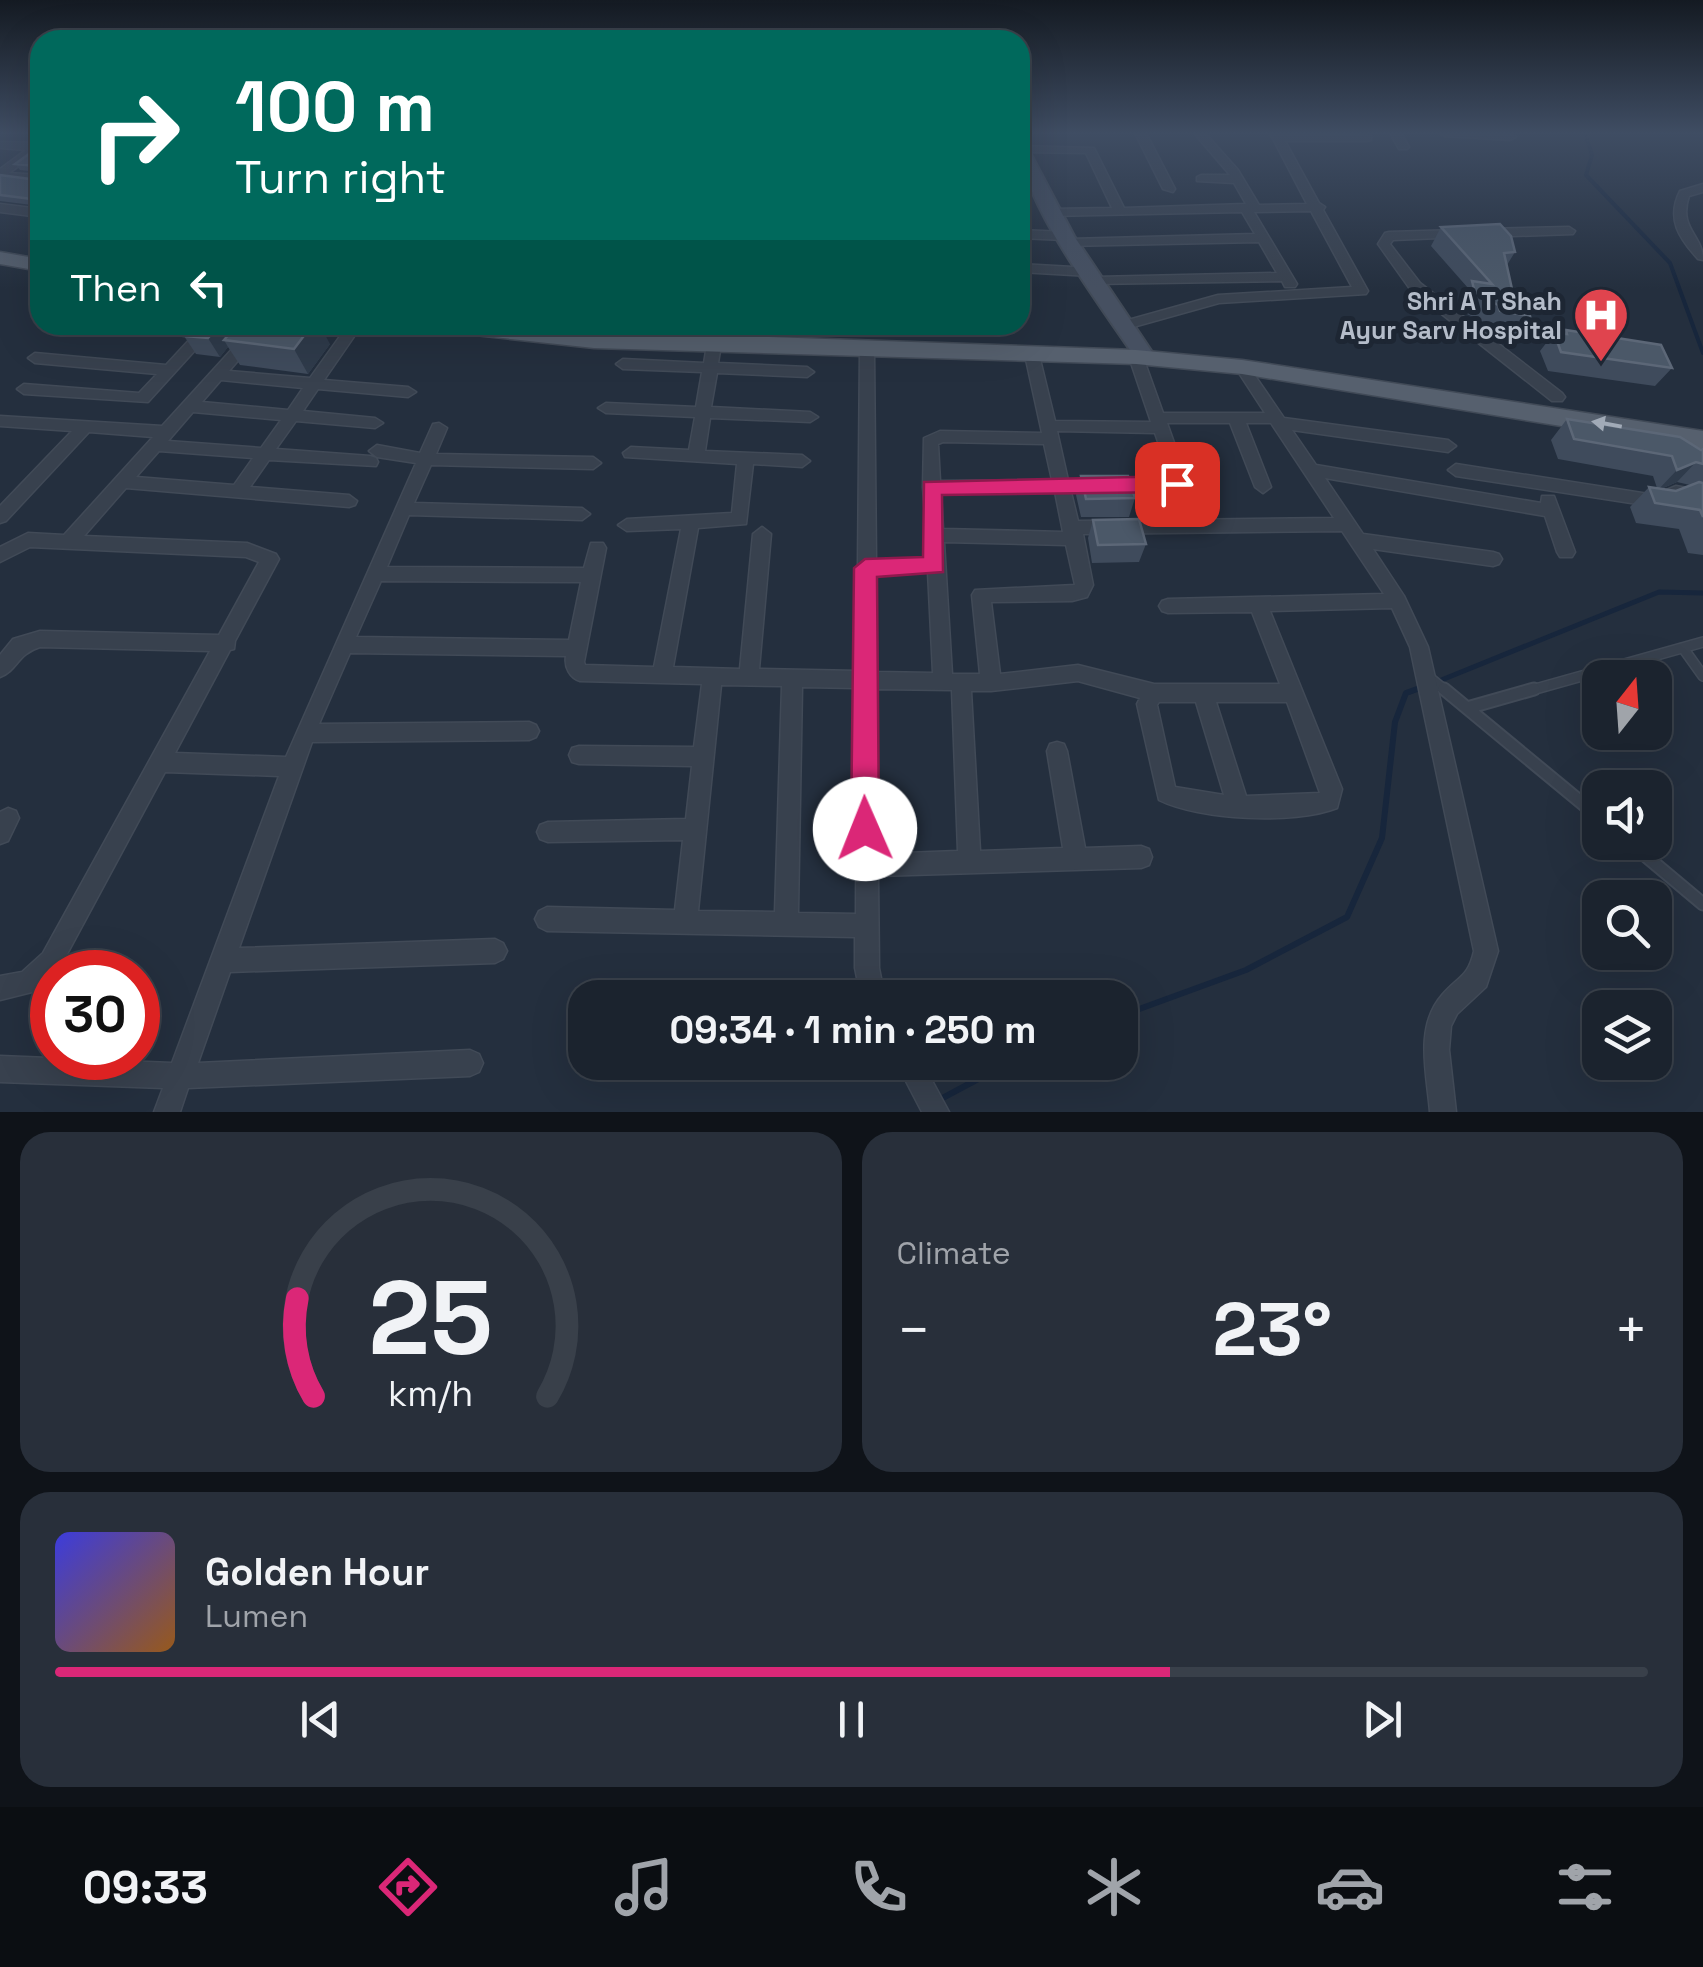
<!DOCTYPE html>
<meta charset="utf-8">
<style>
body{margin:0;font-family:"Space Grotesk",sans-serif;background:#282f3a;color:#f1f3f6;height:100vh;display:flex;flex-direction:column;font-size:38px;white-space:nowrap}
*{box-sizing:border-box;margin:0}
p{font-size:32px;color:#a0a4aa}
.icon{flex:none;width:55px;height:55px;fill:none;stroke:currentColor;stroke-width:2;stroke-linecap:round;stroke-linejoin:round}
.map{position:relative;height:1112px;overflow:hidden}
.panel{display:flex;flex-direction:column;gap:20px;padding:20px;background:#0f1319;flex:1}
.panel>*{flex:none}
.guide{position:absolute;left:30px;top:30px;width:1000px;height:305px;border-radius:30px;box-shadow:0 10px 40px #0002,0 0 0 2px #39404a;background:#00695c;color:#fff;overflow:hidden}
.needle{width:65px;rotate:17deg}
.buttons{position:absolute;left:1582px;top:660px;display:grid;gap:20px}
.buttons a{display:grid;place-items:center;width:90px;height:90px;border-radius:20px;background:#1b232e;box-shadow:0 10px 40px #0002,0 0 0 2px #39404a;font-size:50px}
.speed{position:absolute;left:30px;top:950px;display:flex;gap:20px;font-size:50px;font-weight:700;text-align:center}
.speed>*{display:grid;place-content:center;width:130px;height:130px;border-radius:50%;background:#1b232e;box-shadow:0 10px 40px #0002,0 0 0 2px #39404a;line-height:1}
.speed .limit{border:15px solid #d22;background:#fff;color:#111}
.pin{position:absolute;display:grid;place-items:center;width:85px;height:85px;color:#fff;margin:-42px;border-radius:20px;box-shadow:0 5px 15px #0006}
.me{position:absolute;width:110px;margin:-55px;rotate:359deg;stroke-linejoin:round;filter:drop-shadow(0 0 8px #0008)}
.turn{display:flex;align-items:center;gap:35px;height:210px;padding:0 40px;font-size:45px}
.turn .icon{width:130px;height:130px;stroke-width:2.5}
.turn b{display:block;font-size:70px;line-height:85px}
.then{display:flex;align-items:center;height:95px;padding:0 40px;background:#0003;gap:20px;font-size:38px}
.big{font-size:75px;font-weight:600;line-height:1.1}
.panel .card{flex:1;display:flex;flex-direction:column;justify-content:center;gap:15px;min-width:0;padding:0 35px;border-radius:30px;background:#282f3a}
.panel .dial{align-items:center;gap:0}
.dial svg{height:260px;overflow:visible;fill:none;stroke:#39404a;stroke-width:7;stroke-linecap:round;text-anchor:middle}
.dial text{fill:#f1f3f6;stroke:none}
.song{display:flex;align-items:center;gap:30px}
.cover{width:120px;height:120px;border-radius:15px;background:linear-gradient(135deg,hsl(240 70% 55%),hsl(30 70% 35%))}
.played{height:10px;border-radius:5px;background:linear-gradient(90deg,#db2777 70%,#39404a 70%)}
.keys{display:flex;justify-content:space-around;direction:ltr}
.heat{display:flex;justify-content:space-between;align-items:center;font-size:55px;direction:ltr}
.panel .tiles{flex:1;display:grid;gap:20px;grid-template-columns:1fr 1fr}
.card:last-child{grid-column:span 2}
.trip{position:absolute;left:568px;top:980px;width:570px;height:100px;border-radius:30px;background:#1b232e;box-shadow:0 10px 40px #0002,0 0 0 2px #39404a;font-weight:600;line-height:100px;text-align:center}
.dock{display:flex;height:160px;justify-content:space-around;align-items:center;background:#0b0e12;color:#a0a4aa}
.dock .icon{width:70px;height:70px}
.dock .active{color:#db2777}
.dock b{font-size:45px;color:#f1f3f6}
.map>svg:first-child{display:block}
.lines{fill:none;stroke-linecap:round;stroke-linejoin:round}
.stream-far2{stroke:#17263c;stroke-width:4}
.stream-far1{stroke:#17263c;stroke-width:5}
.stream{stroke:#17263c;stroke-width:6}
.service-far2-casing{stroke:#414a57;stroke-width:9}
.service-far1-casing{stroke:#414a57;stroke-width:12}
.service-casing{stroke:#414a57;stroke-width:15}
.minor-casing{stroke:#414a57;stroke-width:3}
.secondary-casing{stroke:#414a57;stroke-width:4}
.primary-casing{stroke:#414a57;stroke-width:3}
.service-far2{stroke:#38414e;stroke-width:6}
.service-far1{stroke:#38414e;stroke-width:9}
.service{stroke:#38414e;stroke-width:11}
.minor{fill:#38414e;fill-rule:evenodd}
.secondary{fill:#465061;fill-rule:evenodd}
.primary{fill:#56606e;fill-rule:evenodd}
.wall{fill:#3f4b5c;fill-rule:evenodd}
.shaded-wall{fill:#2f3b4b}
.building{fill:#4b5868;stroke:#5c6777;stroke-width:2.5}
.oneway{fill:#a1aab7}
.route{fill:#db2777;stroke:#8e194d;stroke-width:2.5}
.labels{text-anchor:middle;stroke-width:10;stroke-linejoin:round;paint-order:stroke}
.far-poi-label{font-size:25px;font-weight:bold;fill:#b4bcc9;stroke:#1d2633;text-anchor:end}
</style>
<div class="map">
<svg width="1703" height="1112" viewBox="0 0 1703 1112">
<rect width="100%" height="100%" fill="#242f3e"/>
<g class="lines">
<path class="stream-far2" d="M1585,133L1592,155L1586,175L1670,263L1703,353"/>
<path class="stream-far1" d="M1434,683L1659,592L1703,593
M1410,692L1423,687"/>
<path class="stream" d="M1120,1016L1246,970L1347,917L1382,838L1395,722L1406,693L1417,689
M937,1101L1010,1062"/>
<g class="service-far2-casing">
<path id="service-far2" d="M737,333L740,325"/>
</g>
<g class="service-far1-casing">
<path id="service-far1" d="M1683,648L1703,676
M1430,678L1447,692
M1525,692L1703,642"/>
</g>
<g class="service-casing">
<path id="service" d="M1444,689L1600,818
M1467,708L1534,689
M1629,842L1703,904"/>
</g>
<g class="minor-casing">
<path id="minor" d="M1135,133H1146L1175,189L1173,192L1163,189Z
M1194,133H1205L1238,170L1259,205L1307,204L1270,133L1371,136V140L1367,141H1285L1319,203L1325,207L1323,210L1368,291L1366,294L1219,303L1126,329L1121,328V322L1218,295L1352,287L1311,211L1254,212L1297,284L1295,287H1285L1282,281L1091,284V278L1096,277L1277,273L1259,242L1065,246L1064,243L1070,239L1255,234L1242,212L1049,216L1047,213L1053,209L1112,208L1086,153L1020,152V146L1094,148L1124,208L1246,204L1234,183L1197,181V177L1201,175H1230Z
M1390,133H1401L1409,147L1407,149H1399Z
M1440,133H1506L1516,137L1510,140L1445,136Z
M0,142L40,143V151L9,173L40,175V183L0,180V169L26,150L0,148Z
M1703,184V192L1689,196C1678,229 1703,234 1703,260L1698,259C1679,238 1666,219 1680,191Z
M0,204L40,209V217L0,212Z
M1569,227L1575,231L1573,234L1485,237L1479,233L1485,229Z
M1020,230L1065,232L1071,236L1065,240L1020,238Z
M1459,230L1463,231V237L1393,240L1390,244L1420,283L1562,393L1565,397L1562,401H1552L1410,289L1378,244L1385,233L1389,232Z
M1020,264L1090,268L1097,272L1090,276L1020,272Z
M203,325H218L148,402L24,394L17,389L24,384L139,393L157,374L35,363L28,358L35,353L166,365Z
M254,325H269L229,371L310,378L348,325H362L324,380L408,387L416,392L408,397L318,389L303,411L375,418L383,423L375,428L296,421L276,449L370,456L376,458L378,462L376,466L269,460L250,487L349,495L357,501L355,505L349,507L126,488L84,536L247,543L276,554L279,559L235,641L234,649L230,650L175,753L286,757L416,463L377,457L369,451L377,445L420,453L433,424L439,423L447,428L436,454L593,457L601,463L593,469L431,465L414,503L582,508L590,514L582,520L409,515L387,567L584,568L591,543H603L606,548L584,662L585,665L654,667L681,529L627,531L618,525L627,519L732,513L737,464L625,457L623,453L631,447L689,450L695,417L606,413L598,408L606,403L696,407L702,372L623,369L616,364L623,359L704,363L707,345L714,340L721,345L718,363L807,367L814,372L807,377L717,373L711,407L810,412L818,417L810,422L710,418L705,451L802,455L810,461L802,467L753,464L746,524L698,528L673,667L740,669L753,534L762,527L771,534L759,669L857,671L860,350L867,345L874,350L876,561L928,558L923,487L924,438L940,431L1042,433L1025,355L1032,350L1039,355L1055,421L1151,422L1129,357L1136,352L1143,357L1163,413H1265L1235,367L1242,362L1247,364L1284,418L1448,440L1456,446L1448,452L1292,430L1316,465L1541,503L1542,496H1554L1575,552L1572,557H1560L1557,552L1545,516L1325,478L1363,534L1493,552L1499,554L1502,559L1499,564L1493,566L1373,549L1404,596L1428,647L1498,951L1486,987L1457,1014L1451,1026L1449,1050L1456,1112H1430C1427,1074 1414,1027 1442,995C1458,976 1468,978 1474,951L1410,647L1392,608L1270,611L1342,789L1337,808C1294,825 1199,820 1159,800L1137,704L1140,698L1078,681L991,691H971L980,851L1063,848L1047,751L1050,744L1057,742L1064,744L1067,751L1085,848L1141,846L1149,849L1152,857L1149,865L1141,868L878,876L879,968L885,998H861L855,968V937L547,931L539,927L535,919L539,911L547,907L675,910L683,840L548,842L540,839L537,832L540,825L548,822L686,819L692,766L579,764L572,762L569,755L572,748L579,746L694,747L702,684L580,681C570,678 564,667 566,656L350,653L319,724L529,722L536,725L539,731L536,737L529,740L312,742L239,948L495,939L503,943L507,951L503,959L495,963L230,972L198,1063L470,1050L479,1054L483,1063L479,1072L470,1076L188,1088L180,1112H154L163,1088L0,1082V1056L172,1063L279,776L165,772L59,969L52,972V976L36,991L0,1000V976L22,972L43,953L210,651L40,647C17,654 18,670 0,677V655L13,639L40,631L219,635L259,562L246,557L30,547L0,562V547L28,533L64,535L153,437L89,432L6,521L0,523V506L72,431L0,426V416L162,426ZM221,380L303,388L288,410L202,402ZM193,412L281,420L261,448L168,441ZM1167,423H1230L1255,487L1263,493L1271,487L1246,423H1271L1334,518L1176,520L1167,492L1177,490L1187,479ZM1057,431L1155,433L1170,477L1167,480H1112L1104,486L1112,492H1151L1159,520L1078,521L1071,492L1082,490L1084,486L1082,482L1068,480ZM943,442L1044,444L1052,480L940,481L938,444ZM159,451L253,458L234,485L136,477ZM1055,492L1063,532L943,529L941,493ZM1342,531L1384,594L1168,599L1162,601L1159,606L1162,611L1168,613L1252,612L1280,684H1154L1078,665L1000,674L991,602L1072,601L1087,597L1093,585L1083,534ZM944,542L1066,545L1075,585L975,590L972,595L980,674H952ZM928,572L933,673L877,672L876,574ZM381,581L581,582L569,640L356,637ZM721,685L782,686L775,912L698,911ZM802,687L857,688L856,914L798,913ZM877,689L952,690L958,851L878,854ZM1159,702H1196L1224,795L1175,787L1157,705ZM1216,702H1287L1320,793L1246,796Z
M1456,464L1655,495L1676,486L1703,491V503L1678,498L1657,507L1456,476L1448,470Z
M8,808L16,811L19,818L8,841L0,844V812Z
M896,1062H922L949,1112H922Z"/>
</g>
<g class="secondary-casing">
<path id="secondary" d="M1020,144L1028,149L1074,236L1156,358L1153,363H1139C1105,311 1020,202 1020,144Z"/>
</g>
<g class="primary-casing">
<path id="primary" d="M0,252L40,259V271L0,264Z
M436,325L1136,350L1242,360L1703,431V449L1242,374L1136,364L594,348L447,332Z"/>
</g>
<use href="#service-far2" class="service-far2"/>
<use href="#service-far1" class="service-far1"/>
<use href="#service" class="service"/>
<use href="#minor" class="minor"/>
<use href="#secondary" class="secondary"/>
<use href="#primary" class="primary"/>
</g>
<path class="wall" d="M40,146V206L0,201V175L38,180V172L20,170L15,164Z
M1441,227L1515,252L1507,265L1512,289L1530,316L1518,335L1488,330L1487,324L1463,312L1461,299L1468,288L1431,246Z
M1566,330L1672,368L1655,386L1548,371L1540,351L1554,333L1563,334Z
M184,336L330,344L308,374L240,365L228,347L220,357L196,354Z
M1567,419L1701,450L1703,449V555L1688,553L1679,529L1636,523L1630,507L1649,487L1657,488L1653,476L1558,459L1551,440ZM1677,482L1690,485L1676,491L1661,489Z
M1081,476L1135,498L1129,517H1081L1076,495Z
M1093,520L1146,544L1139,562L1092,563L1088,538Z"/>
<path class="shaded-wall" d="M220,325H249L224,340L228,347L220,357L208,338Z
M312,325H320L330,344L308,374L294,349Z
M1696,462L1677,482L1658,490L1677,470Z"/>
<path class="building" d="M40,146V200L0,195V175L38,180V166L15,164Z
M1500,224L1511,236L1515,252L1504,253L1512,289L1526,299L1530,316L1500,311L1498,305L1475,293L1472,281L1492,284L1441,227Z
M194,325H220L208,338L184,336Z
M237,325H312L294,349L224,340Z
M1566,330L1661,345L1672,368L1561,352L1554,333L1567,334Z
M1567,419L1680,437L1701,450L1703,449V464L1696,462L1677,470L1672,456L1574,439Z
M1081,476H1128L1135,498L1086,499Z
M1699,482L1703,483V517L1700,510L1655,503L1649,487L1676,491Z
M1139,519L1146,544L1098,545L1093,520Z"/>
<defs><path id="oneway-solid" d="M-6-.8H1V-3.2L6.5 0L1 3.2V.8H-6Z" transform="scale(2.5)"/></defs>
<use class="oneway" href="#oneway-solid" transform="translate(1607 424) rotate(-170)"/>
<linearGradient id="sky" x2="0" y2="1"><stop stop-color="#141a22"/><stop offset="0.46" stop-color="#3f4d63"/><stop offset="1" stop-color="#3f4d63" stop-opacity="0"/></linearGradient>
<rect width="1703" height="289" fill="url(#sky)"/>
<path class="route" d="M1177,476L1187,484L1177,492L942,495L943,572L877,577L879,829L875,838L865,842L855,838L851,829L854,568L865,559L923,557L924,482Z"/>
<defs>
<g id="hospital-pin" transform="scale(2.875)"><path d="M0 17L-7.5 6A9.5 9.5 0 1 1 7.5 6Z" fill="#e0444e" stroke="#1d2633"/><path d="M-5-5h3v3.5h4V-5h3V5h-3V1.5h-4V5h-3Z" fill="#fff"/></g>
</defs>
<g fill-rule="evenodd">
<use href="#hospital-pin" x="1601" y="315"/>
</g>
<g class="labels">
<g class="far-poi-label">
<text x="1562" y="310">Shri A T Shah<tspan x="1562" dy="29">Ayur Sarv Hospital</tspan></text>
</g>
</g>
</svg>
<div class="buttons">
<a><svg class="needle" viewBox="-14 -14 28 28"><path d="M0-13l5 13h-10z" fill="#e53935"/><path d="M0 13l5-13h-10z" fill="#a0a4aa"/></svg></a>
<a><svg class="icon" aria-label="sound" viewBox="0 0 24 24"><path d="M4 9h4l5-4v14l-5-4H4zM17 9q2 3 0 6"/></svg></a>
<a><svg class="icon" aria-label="search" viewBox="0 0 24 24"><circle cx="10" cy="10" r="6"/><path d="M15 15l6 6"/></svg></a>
<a><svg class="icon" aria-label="layers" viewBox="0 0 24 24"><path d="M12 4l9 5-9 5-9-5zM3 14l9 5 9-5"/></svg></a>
</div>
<div class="speed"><div class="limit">30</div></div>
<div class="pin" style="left:1177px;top:484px;background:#d93025"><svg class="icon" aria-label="arrive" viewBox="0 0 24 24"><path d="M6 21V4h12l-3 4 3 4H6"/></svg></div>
<svg class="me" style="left:865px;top:829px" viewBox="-20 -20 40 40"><circle r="19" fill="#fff"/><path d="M0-13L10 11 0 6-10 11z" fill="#db2777"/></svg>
<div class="trip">09:34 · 1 min · 250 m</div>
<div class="guide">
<div class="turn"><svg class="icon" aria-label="right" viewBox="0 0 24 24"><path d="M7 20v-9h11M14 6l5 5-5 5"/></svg><div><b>100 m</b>Turn right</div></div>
<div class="then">Then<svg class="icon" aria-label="left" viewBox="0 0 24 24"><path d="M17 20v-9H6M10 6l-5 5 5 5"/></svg></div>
</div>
</div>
<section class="panel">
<div class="tiles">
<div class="card dial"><svg viewBox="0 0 100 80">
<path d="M14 69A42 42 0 1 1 86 69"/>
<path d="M14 69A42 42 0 0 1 9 39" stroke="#db2777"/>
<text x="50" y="56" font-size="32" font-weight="700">25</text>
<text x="50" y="72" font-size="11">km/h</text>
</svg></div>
<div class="card"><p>Climate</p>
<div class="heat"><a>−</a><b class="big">23°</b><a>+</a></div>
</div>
<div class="card">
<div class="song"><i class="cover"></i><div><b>Golden Hour</b><p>Lumen</p></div></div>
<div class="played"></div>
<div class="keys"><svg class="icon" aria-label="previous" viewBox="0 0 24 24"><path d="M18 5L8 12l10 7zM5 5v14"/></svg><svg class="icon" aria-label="pause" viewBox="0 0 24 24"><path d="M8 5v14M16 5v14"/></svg><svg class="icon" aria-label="next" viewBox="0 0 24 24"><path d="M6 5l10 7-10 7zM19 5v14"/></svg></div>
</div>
</div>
</section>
<nav class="dock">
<b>09:33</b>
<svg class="icon active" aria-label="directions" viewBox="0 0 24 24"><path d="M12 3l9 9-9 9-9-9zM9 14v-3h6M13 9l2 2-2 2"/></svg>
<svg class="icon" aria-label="music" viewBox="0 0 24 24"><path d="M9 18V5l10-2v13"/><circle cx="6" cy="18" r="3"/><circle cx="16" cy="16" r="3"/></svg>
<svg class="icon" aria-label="phone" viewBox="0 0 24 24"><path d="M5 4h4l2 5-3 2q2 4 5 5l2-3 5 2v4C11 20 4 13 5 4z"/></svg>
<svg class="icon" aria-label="climate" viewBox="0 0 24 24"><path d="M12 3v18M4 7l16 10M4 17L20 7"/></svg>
<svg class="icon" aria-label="car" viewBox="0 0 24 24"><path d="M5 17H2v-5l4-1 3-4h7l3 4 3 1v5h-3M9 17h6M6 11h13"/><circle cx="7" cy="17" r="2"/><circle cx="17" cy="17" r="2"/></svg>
<svg class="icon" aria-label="filters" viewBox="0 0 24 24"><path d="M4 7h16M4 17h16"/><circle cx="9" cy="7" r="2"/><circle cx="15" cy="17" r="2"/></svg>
</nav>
